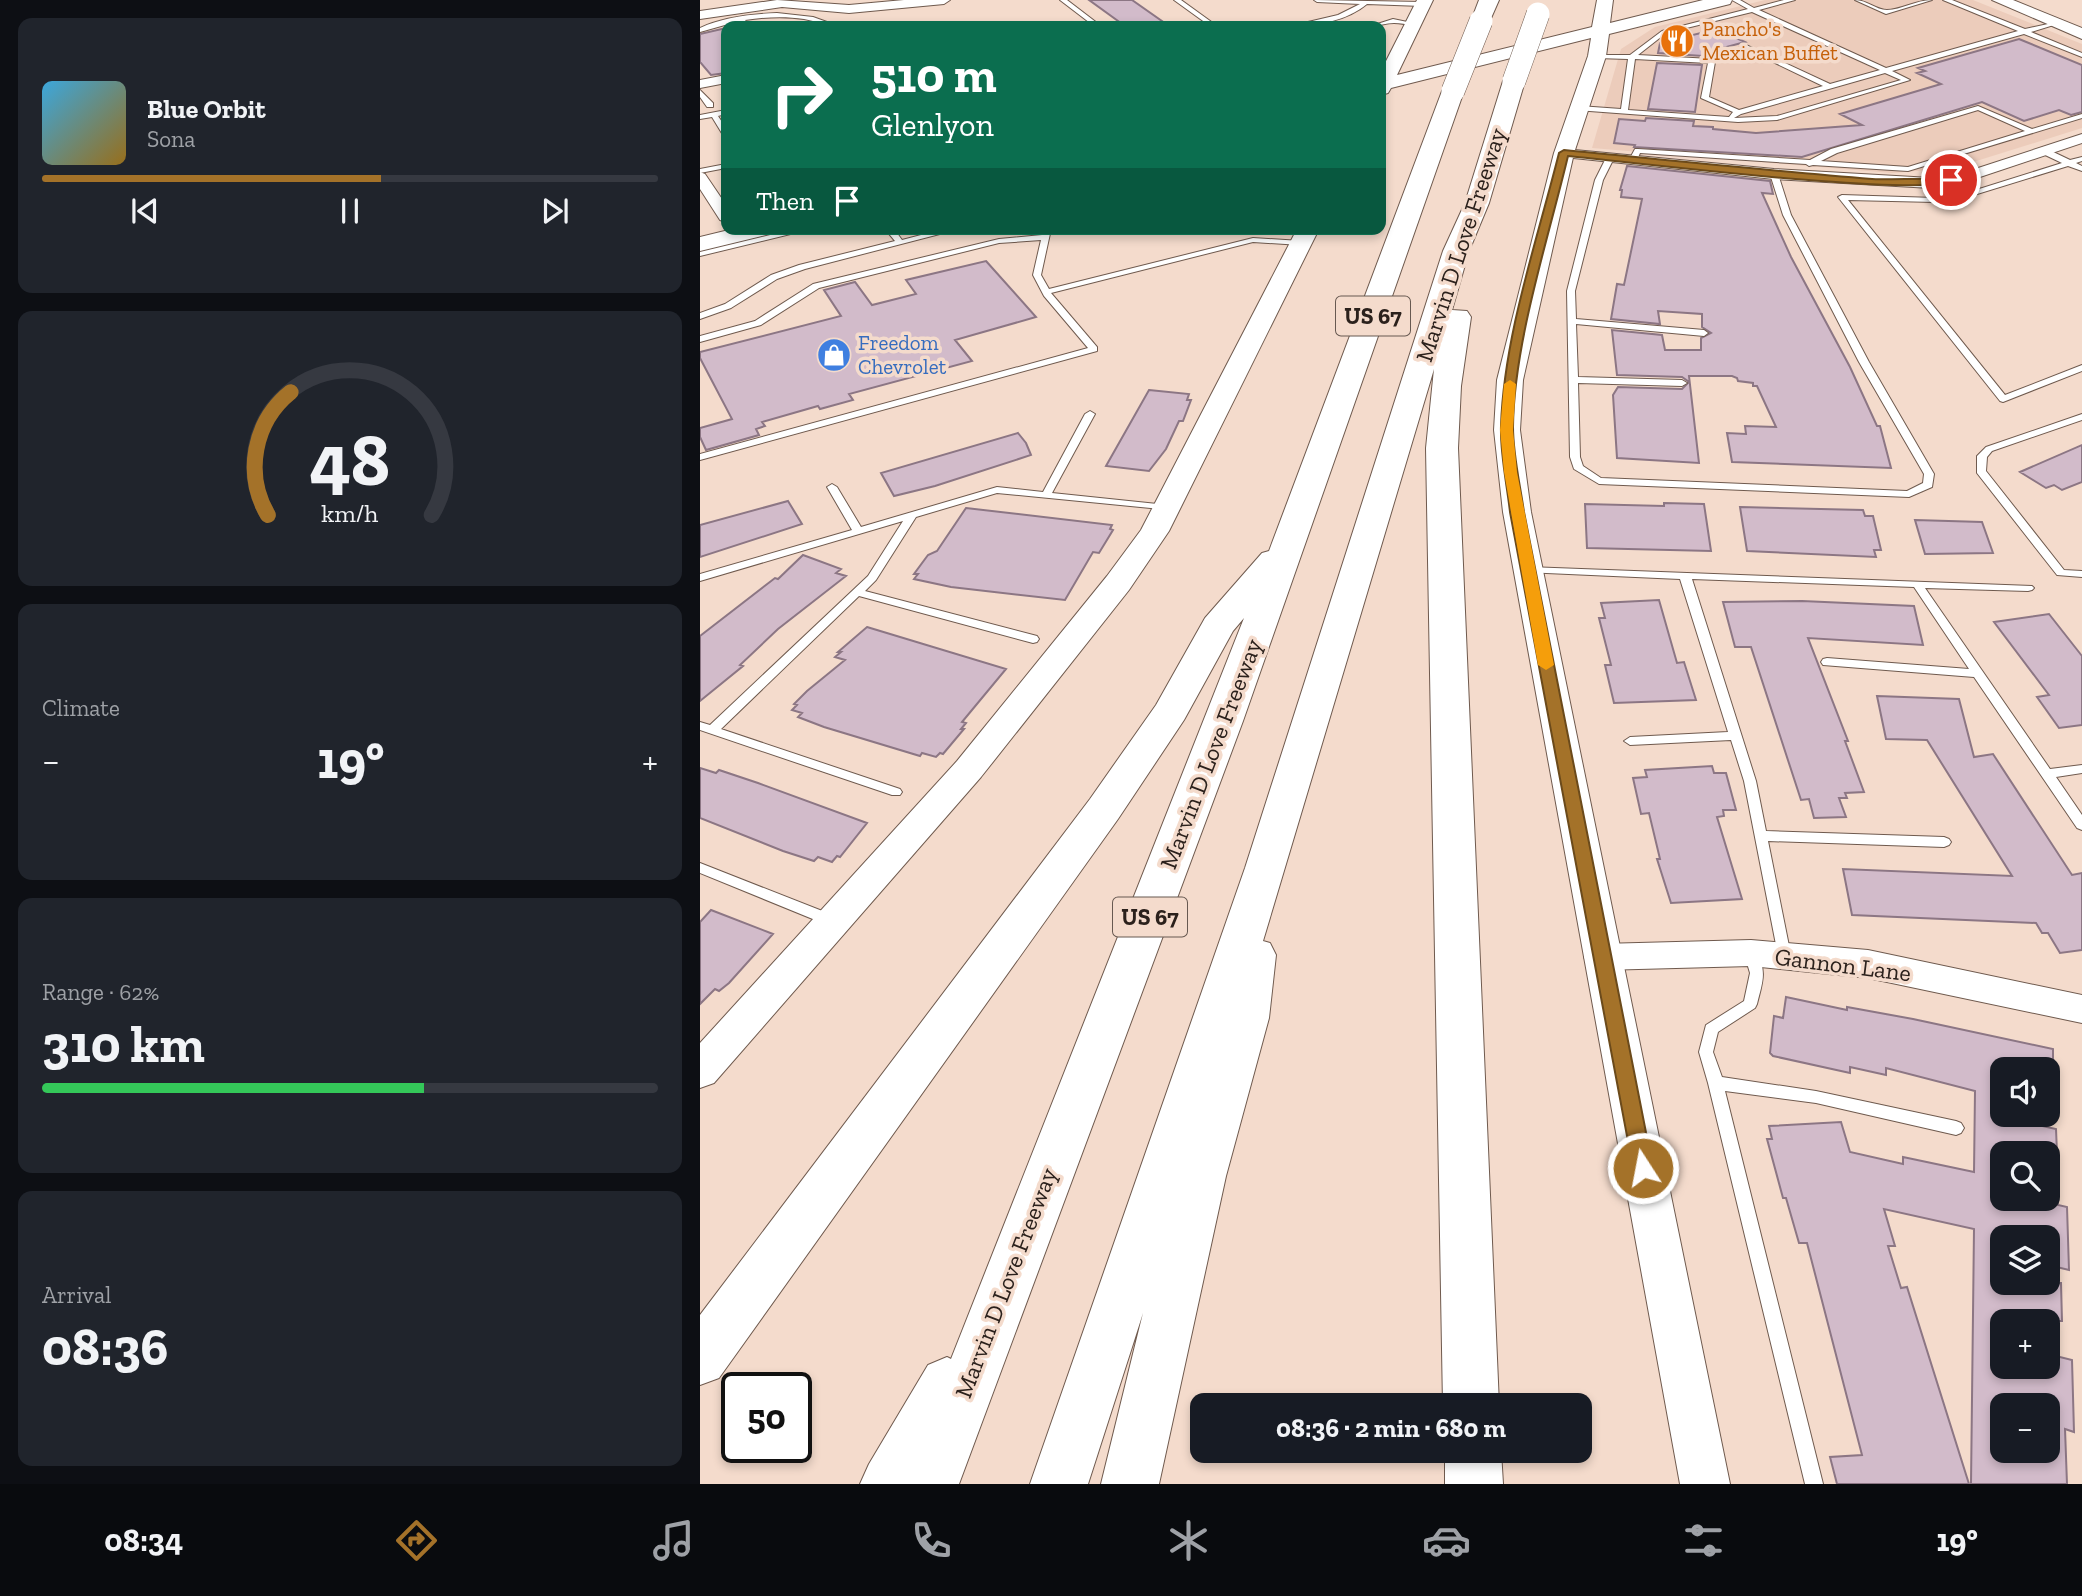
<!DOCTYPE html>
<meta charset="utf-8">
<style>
body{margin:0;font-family:"Zilla Slab",serif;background:#20242c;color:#f1f3f6;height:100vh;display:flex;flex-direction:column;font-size:26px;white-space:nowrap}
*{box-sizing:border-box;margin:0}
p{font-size:23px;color:#9ea1a6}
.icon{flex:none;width:38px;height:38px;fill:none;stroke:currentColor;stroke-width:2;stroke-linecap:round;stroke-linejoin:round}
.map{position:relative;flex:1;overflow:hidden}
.side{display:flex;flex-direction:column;gap:18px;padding:18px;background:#0d0f14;width:700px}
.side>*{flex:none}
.top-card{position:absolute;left:21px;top:21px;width:665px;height:214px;border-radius:14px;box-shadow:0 4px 10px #0003;background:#0b6e4f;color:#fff;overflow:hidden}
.tools{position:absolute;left:1290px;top:1057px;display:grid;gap:14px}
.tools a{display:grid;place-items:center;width:70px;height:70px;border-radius:14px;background:#171b24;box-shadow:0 4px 10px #0003;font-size:35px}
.speed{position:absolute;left:21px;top:1372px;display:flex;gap:14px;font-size:35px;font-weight:700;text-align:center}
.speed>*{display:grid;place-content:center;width:91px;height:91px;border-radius:50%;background:#171b24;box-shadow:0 4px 10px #0003;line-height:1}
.speed .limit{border:4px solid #111;border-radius:10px;background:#fff;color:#111}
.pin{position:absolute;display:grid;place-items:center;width:60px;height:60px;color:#fff;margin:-30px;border:4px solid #fff;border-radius:50%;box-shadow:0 2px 7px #0007}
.me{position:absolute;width:77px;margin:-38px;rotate:349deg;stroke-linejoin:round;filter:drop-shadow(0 0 5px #0008)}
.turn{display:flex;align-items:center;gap:24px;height:147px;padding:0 35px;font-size:32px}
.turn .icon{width:91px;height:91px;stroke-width:2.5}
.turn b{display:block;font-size:49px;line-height:60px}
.then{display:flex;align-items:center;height:66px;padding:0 35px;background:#0003;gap:14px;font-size:26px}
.big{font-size:52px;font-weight:700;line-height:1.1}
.side .widget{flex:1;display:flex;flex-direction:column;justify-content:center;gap:10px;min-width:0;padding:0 24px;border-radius:14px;background:#20242c}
.side .dial{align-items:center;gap:0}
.dial svg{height:182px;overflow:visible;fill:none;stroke:#363941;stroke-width:7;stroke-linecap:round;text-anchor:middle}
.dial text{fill:#f1f3f6;stroke:none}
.song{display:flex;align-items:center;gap:21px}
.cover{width:84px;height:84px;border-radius:10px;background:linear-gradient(135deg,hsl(200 70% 55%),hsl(40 70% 35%))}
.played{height:7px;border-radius:4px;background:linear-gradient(90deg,#a47229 55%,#363941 55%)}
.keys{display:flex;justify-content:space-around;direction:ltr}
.heat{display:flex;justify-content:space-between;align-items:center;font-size:38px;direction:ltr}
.charge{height:10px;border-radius:5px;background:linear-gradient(90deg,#34c759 62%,#363941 0)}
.trip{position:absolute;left:490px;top:1393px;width:402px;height:70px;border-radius:14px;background:#171b24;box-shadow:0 4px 10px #0003;font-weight:700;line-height:70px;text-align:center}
.menu{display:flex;height:112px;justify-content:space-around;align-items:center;background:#090b0e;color:#9ea1a6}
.menu .icon{width:49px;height:49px}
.menu .active{color:#a47229}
.menu b{font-size:32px;color:#f1f3f6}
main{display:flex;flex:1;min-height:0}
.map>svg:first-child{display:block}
.built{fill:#ecccbb}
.building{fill:#d2bbca;stroke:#8c7684;stroke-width:2;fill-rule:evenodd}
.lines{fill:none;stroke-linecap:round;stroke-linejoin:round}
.service-casing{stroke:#6f5a4e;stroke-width:2}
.minor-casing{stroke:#6f5a4e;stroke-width:2}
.tertiary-casing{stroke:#6f5a4e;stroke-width:2}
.secondary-casing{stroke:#6f5a4e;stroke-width:2}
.motorway-casing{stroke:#6f5a4e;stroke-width:2}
.service{fill:#fff;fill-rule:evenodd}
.minor{fill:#fff;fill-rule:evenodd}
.tertiary{fill:#fff;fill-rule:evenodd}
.secondary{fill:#fff;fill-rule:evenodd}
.motorway{fill:#fff;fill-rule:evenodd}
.motorway-bridge-casing{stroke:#6f5a4e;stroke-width:24;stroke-linecap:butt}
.motorway-bridge{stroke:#fff;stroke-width:23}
.route{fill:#a47229;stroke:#6b4a1b;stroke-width:2}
.slow{fill:#f59e0b}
.labels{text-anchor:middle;stroke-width:7;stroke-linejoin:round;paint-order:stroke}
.far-food-label{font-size:21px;fill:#c56008;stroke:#f4dbcc;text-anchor:start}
.far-shop-label{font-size:21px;fill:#366cbe;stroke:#f4dbcc;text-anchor:start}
.shield{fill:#f4dbcc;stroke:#675951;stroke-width:2}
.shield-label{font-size:23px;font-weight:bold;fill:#2b211c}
.street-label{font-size:24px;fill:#2b211c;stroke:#f4dbcc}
</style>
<main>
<section class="side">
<div class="widget">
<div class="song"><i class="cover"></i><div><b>Blue Orbit</b><p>Sona</p></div></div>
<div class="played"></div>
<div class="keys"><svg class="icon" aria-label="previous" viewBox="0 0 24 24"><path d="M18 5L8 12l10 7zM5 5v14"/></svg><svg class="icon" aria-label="pause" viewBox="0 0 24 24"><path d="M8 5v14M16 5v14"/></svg><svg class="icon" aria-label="next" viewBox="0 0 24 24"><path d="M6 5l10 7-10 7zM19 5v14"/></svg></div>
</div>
<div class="widget dial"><svg viewBox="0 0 100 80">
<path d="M14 69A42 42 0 1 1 86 69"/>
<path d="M14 69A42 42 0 0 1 24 15" stroke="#a47229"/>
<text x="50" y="56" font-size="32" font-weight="700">48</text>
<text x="50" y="72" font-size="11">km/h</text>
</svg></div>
<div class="widget"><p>Climate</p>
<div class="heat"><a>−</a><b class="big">19°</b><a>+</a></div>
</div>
<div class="widget"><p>Range · 62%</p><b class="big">310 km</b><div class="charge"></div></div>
<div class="widget"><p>Arrival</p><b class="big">08:36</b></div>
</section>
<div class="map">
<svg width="1382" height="1484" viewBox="0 0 1382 1484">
<rect width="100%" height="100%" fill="#f4dbcc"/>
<path class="built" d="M1065,0H1273L1382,44V128L1254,168L1192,173L892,148L921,49L955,27Z"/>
<path class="building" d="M389,0H432L469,26H425Z
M26,28V73L11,75L0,62V34Z
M1017,29L1045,42L1004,53L1003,56L958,53L960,43Z
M1319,39L1382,65V112L1371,115L1359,110L1324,121L1282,102L1102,157L934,147L935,145L914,143L919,119L945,121L946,118L994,121L993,126L1013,127V129L1056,133L1162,125L1140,114L1241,84L1217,73L1225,71L1218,68Z
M957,63L1002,65L995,112L948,109Z
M927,166L1070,181L1073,194L1062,193L1091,257L1150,367L1177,426H1180L1191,468L1032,462L1027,433L1046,434L1045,426L1076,427L1057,386H1053V383L1038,381L1037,378L1032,376H989L999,463L917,458L913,395L918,387L982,389L989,382L982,377L917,375L912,330L962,335L965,350H1001V338L1011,333L1002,327V314L958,311L960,324L911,319L917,284L924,285L942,199L921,197L922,190H920Z
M286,261L336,317L255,340L272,361L149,394L153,400L120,409L118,406L62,422L65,426L56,429L59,435L6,450L0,437V428L32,419L0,358V352L141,316L124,290L155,282L172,305L216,294L206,280Z
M449,390L489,394L487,400H491L483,421H479L466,449L449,471L406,466Z
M318,433L326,443L331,455L235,486L194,496L181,473Z
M1382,445V482L1362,490L1354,485L1346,488L1320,472Z
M88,501L102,524L0,557V525Z
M964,503L1004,504L1011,551L887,548L885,504L964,506Z
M1040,507L1163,510L1165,516H1173L1181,550H1174L1176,557L1047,551Z
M266,508L412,525L410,529L413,530L399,553L393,552L365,600L251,587L214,579L218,574H214L228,555L237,551Z
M1215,520L1282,522L1293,553L1225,554Z
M103,555L141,569L136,573L146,576L78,629L40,665L43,666L0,701V636L75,578L78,579Z
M959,600L977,663L984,662L996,700L914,703L905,665H911L899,618H905L901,603Z
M1102,601L1214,606L1223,645L1108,638L1148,741H1145L1164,792L1145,793L1147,798H1139L1146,817L1114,818L1109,799L1101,800L1051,647H1035L1023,602Z
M1349,614L1382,656V725L1359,728L1337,697L1349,695L1294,622Z
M167,627L306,669L262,722L266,723L261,729H264L243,754L240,753L236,757L222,753L220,756L124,727L98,717L102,713L92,710L97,705L94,704L107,691L145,660L135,657L141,652H138Z
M1177,696L1259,699L1274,757L1293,754L1372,875L1382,873V950L1360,953L1348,933H1342L1336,923L1152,915L1143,869L1312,876L1227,740L1186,739Z
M1012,766L1014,773H1026L1036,810H1023L1024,816L1017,817L1042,899L971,903L957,859H960L949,813L941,814L933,778L947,777L945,770Z
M0,768L16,773L19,770L58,783L167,823L140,857L137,856L132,862L118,857L114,861L83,851L0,818Z
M11,910L73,934L29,983L19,991L15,989L0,1004V922Z
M1086,997L1147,1010V1007L1213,1019L1353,1049V1069H1302V1117L1356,1129L1357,1153H1302V1199H1358V1205L1367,1207L1369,1270L1348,1265V1237H1302V1283H1361L1362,1321H1302V1367H1348V1354L1372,1360L1374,1432L1365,1429L1367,1484H1271L1274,1229L1184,1209L1195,1246H1188L1201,1288L1207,1287L1269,1484H1137L1130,1457L1162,1455L1107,1243H1099L1086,1198H1083L1067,1139H1072L1069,1126L1141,1122L1150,1152L1203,1164V1157L1274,1172L1275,1091L1186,1068V1075L1150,1067V1073L1073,1056L1070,1053L1074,1016L1083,1018ZM1302,1405H1348V1451H1302Z"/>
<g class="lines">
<g class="service-casing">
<path id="service" d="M360,0H367L401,26H394Z
M474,0H481L517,26H510Z
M614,0L722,2L725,4L722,6L667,4C647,21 616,26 591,26L638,15L660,4L617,2Z
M1032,0H1040L1054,8L1084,0H1095L1059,10L1186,68L1318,31L1243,0H1252L1325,29L1357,22V24L1331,32L1382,53V57L1324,34L1192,71L1210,80L1077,120L1038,122L876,110V106H879L921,109L928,59L897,58L894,56L895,55H930L962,31L1048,9ZM1052,12L1063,17L1180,70L1130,84L1046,45L1011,59L938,55L966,33ZM1046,49L1123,86L1039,110L1009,97L1015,62ZM935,59L1008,63L1001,98L1033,112L1029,117L928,110ZM1185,73L1201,80L1077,116L1034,118L1041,114Z
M1155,0C1167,0 1176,10 1187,10C1201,10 1216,0 1232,0L1186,14Z
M77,13L113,17L138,26C127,26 116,21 104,19C85,16 65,17 45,20L50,26H44L39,21L0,32V28C23,17 52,14 77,13Z
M693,19L717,24C710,26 703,23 694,23C686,23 679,26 671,26Z
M327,23L329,26H319L320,25Z
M0,90L13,103V107H7L0,97Z
M1278,106L1332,129L1382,114V118L1208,171L1113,165L1109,166L1106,164L940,153L936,162L929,160L935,149H938L1110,160L1131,149ZM1278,110L1325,131L1208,167L1121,161L1137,153Z
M26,110V114L18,116L26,128V135H23L12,117L0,119V115Z
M1341,149H1347L1370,160L1382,157V161L1376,163L1382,166V171L1368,166L1261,199L1235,202L1148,200L1305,395L1382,365V371L1303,402L1300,401L1138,197L1142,195L1235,198L1260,195L1362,163L1341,153Z
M907,156L914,158L903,180L875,291L876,319L1004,330L1008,333L1004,336L876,324L878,377L982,380L987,383L982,386L878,383L880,457L883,466L901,478L1207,491L1223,483L1224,474L1159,362L1083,215L1070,174L1074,172L1078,174L1091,215L1169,362L1234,474L1232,487L1209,497L899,484L874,469L870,457L867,291L895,180Z
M26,164V168L0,173V169Z
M95,229H111L0,256V252Z
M185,229H194L202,240L244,229H259L105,269L77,279L31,308L0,319V313L25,304L71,275L99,265L195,241Z
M343,229H351L341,275L349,289L553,238L601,241L605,243L601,245L553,242L351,293L397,347V351L0,460V454L388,348L344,296L333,275L341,240L299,243L119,288L61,325L0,342V336L55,321L113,284L299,239L342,235Z
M390,411L395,414L352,493L467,505L471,506V510L297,493L216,517L176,580L165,591L337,636L339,639L337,642L333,643L159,596L21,729L200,789L202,792L200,795H192L0,730V722L10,725L168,576L203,521L0,581V574L152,530L127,487L132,484L137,487L161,527L297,487L343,492L385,414Z
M1382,414V420L1292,451L1287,457L1286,471L1364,570L1382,571V577L1357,575L1277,473V456L1286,447Z
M828,567L1332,586L1334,588L1332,590L1328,591L1225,588L1350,769L1382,765V773L1356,777L1382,815V830L1377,828L1274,677L1123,665L1121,662L1123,659L1127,658L1269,669L1214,587L992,579L1056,781L1066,831L1244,837L1249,839L1251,842L1249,845L1244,847L1068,841L1091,956L1089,960L1084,962L1079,960L1044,781L1031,740L930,745L924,741L930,737L1028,732L980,579L824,572L823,570L824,568Z
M0,863L135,916L137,920L135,924L130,925L125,924L0,873Z
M1051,947L1056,949C1067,973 1063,980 1057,1004L1055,1008L1018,1032L1013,1052L1022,1077L1116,1091L1256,1121L1261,1123L1264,1128L1261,1133L1256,1135L1116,1103L1025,1091L1123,1484H1105L1008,1083L999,1052L1006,1025L1044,1001L1050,973L1044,953L1046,949Z"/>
</g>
<g class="minor-casing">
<path id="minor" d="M77,0L149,5L204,0H250L244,4L149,13L82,7L0,19V11Z
M26,75V83L0,88V80Z
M1382,134V143L1277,178L1231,188L1074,179L864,157L857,153L864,149L1074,169L1231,178L1269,171Z
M0,172L5,174L26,205V222L20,220L0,189Z"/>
</g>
<g class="tertiary-casing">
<path id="tertiary" d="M1292,0H1313L1382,28V39Z
M1051,940L1168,950L1382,995V1023L1168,978L1051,966L901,970L889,967L884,957L889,947L901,944Z"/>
</g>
<g class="secondary-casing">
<path id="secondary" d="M717,0H733L697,75L892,27L897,0H913L910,23L1003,0H1032L1030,4L909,34L906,56L874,153L823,380L820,430L831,512L1030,1484H980L803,512L794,430L797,380L854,153L888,56L891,38L691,88L688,93L681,95V71Z
M33,229H73L70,234L0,251V237Z
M597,229H619L469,531L429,590L281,777L14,1083L0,1088V1043L257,761L407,576L441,530Z"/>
</g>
<g class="motorway-casing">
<path id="motorway" d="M779,0H799L788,25H774L771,21Z
M814,74L822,76L825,81L789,203L769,251L752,310L767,311L771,317L761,386L758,448L799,1405H743L726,448L734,369L563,941L570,943L576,955L569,1018L526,1176L459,1484H401L443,1313L388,1484H330L545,868L743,251L765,203L803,81L806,76Z
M753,84L761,86L764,91L543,721L259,1484H160L169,1464L228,1365L247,1357L251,1359L544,618L533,631L484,720L418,819L19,1378L0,1385V1315L390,799L456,705L505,618L562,553L569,551L742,91L745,86Z
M745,1451H801L803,1484H745Z"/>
</g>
<use href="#service" class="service"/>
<use href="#minor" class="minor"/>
<use href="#tertiary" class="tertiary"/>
<use href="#secondary" class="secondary"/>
<use href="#motorway" class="motorway"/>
<g class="motorway-bridge-casing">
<path id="motorway-bridge" d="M814,81L838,14
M753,91L781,21"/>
</g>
<use href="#motorway-bridge" class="motorway-bridge"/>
</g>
<path class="route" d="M864,150C967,160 1070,171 1172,179C1186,180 1252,177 1256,180C1229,199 923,161 868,156C848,240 814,342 813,427C813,455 820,484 824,512L953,1168L950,1174L943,1177L936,1174L933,1168L810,512C807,484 800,454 801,426C804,335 837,241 859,153Z"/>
<path class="slow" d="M810,380L816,384L813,430L817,472L854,665L846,670L838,665L804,472L800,430L804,384Z"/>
<defs>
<g id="restaurant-disc" transform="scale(1.75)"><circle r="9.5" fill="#e8710a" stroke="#f4dbcc"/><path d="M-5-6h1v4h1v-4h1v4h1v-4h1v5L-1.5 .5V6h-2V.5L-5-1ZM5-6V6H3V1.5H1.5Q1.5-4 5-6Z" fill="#fff"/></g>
<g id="shop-disc" transform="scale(1.75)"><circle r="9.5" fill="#3f7fe0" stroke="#f4dbcc"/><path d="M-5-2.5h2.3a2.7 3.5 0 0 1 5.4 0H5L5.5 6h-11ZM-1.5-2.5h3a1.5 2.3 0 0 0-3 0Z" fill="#fff"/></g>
</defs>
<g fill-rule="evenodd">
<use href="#restaurant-disc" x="977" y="41"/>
<use href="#shop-disc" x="134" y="355"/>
</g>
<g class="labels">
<g class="far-food-label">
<text x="1002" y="36">Pancho's<tspan x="1002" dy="24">Mexican Buffet</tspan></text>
</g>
<g class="far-shop-label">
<text x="158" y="350">Freedom<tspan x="158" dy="24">Chevrolet</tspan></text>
</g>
<g class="shield">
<rect x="636" y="296.5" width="74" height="39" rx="5"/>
<rect x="413" y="897.5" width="74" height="39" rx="5"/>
</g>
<g class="shield-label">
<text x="673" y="324">US 67</text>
<text x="450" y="925">US 67</text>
</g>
<g class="street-label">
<text transform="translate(761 245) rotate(-72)" y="8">Marvin D Love Freeway</text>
<text transform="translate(511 754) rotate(-69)" y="8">Marvin D Love Freeway</text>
<text transform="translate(1143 965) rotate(7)" y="8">Gannon Lane</text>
<text transform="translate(306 1283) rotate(-69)" y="8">Marvin D Love Freeway</text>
</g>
</g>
</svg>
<div class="tools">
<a><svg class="icon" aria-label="sound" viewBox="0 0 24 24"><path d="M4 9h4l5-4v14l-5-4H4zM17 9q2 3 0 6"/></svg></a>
<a><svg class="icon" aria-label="search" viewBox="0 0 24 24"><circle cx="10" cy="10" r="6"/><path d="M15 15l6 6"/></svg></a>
<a><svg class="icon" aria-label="layers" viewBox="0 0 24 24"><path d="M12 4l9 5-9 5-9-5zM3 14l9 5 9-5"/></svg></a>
<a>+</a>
<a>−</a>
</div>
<div class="speed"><div class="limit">50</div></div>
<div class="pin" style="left:1251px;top:180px;background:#d93025"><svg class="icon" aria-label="arrive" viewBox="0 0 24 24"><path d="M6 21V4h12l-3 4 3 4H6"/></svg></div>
<svg class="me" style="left:943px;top:1168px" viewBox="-20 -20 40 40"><circle r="17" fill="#a47229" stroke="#fff" stroke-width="3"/><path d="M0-11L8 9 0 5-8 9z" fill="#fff"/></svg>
<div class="trip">08:36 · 2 min · 680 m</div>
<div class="top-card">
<div class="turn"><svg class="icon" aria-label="right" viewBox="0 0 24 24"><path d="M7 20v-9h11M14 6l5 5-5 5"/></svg><div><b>510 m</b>Glenlyon</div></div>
<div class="then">Then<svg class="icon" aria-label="arrive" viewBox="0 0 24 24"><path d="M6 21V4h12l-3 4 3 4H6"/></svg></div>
</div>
</div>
</main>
<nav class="menu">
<b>08:34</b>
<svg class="icon active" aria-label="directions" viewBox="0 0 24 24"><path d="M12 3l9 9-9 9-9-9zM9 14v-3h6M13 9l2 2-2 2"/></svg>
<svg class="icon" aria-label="music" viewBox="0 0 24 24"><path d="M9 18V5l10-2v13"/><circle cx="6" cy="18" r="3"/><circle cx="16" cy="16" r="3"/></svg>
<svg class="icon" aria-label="phone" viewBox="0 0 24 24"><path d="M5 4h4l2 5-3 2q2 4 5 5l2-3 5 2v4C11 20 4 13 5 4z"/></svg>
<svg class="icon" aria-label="climate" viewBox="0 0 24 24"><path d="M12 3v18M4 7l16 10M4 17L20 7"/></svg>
<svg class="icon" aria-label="car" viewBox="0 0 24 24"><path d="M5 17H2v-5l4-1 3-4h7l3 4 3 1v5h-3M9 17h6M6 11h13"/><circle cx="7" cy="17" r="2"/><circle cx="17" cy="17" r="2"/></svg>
<svg class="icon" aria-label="filters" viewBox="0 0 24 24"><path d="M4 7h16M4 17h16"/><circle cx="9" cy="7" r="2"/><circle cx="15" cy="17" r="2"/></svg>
<b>19°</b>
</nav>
